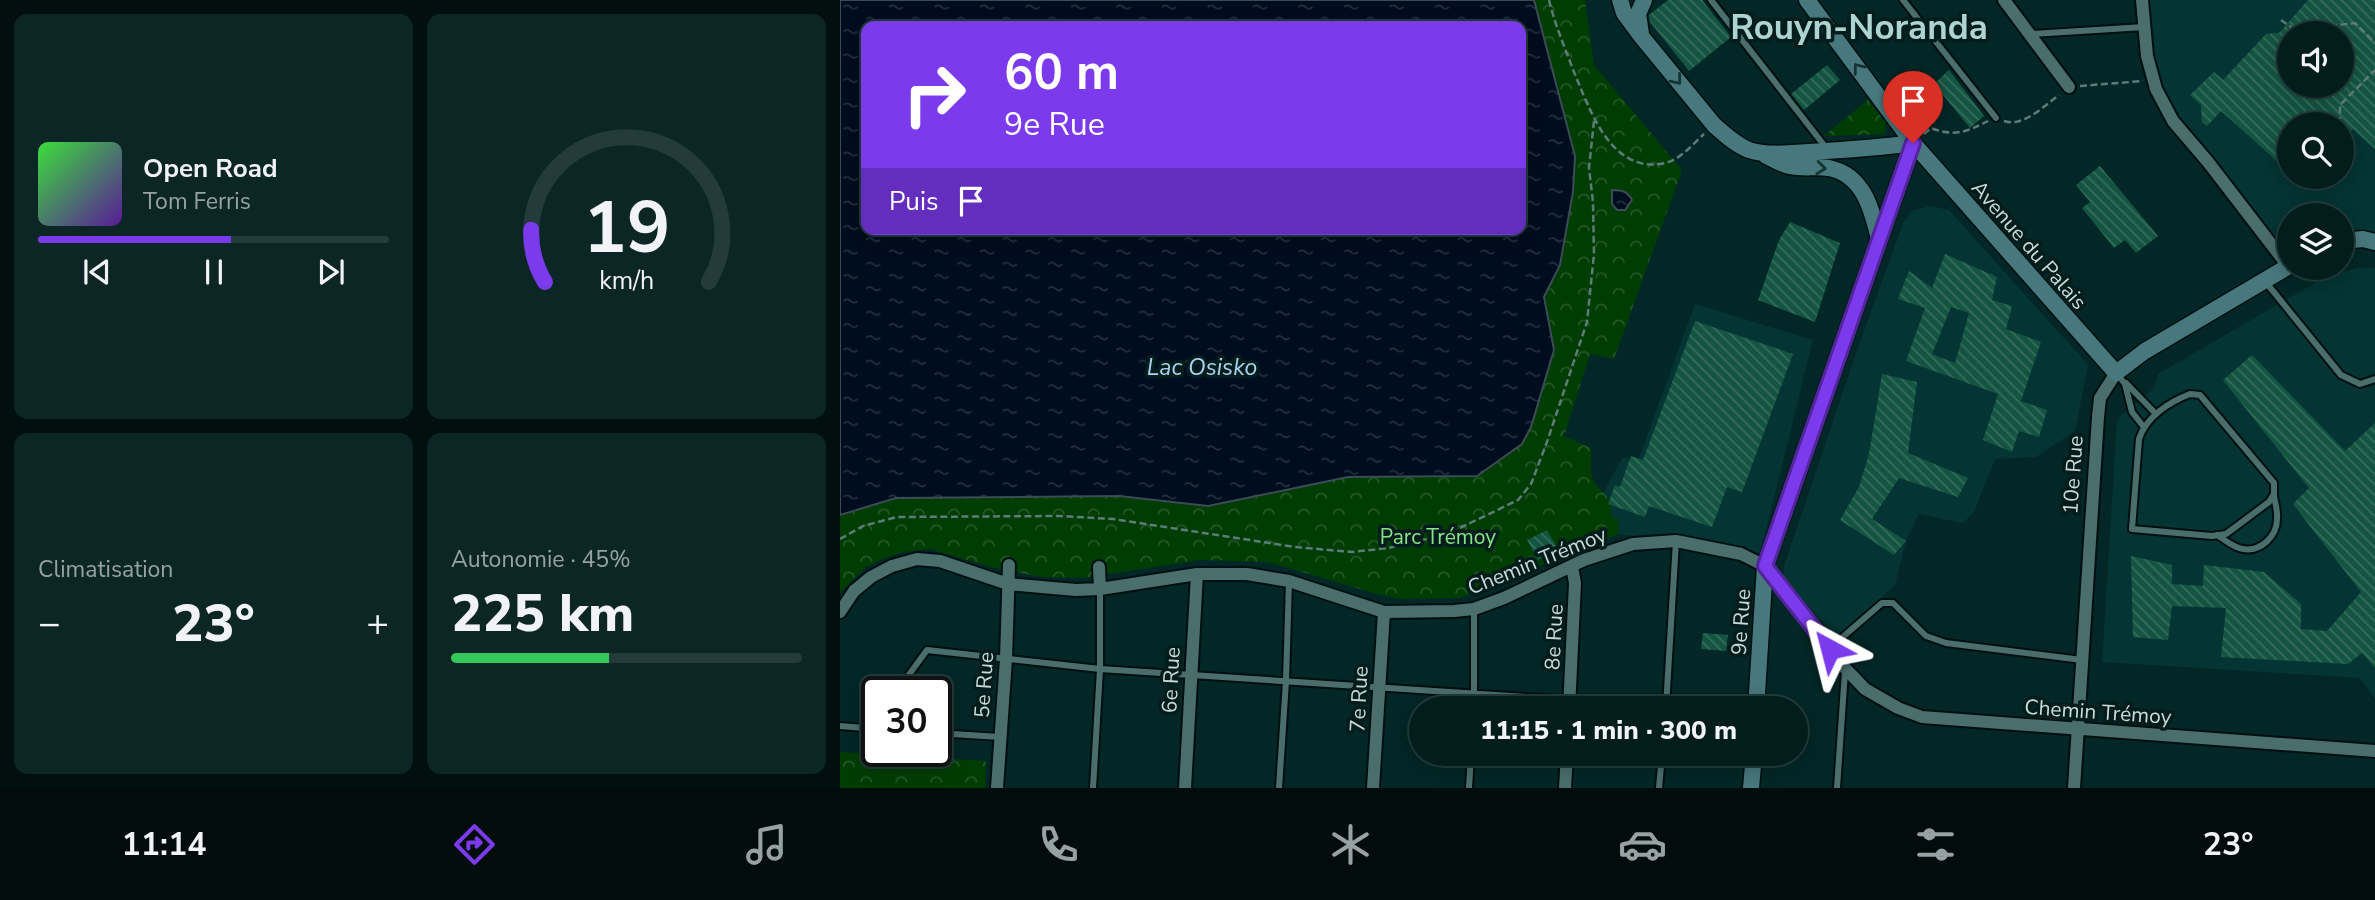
<!DOCTYPE html>
<html lang="fr">
<meta charset="utf-8">
<style>
body{margin:0;font-family:"Nunito Sans",sans-serif;background:#0c2625;color:#f1f3f6;height:100vh;display:flex;flex-direction:column;font-size:26px;white-space:nowrap}
*{box-sizing:border-box;margin:0}
p{font-size:23px;color:#96a2a3}
.icon{flex:none;width:38px;height:38px;fill:none;stroke:currentColor;stroke-width:2;stroke-linecap:round;stroke-linejoin:round}
.map{position:relative;flex:1;overflow:hidden}
.panel{display:flex;flex-direction:column;gap:14px;padding:14px;background:#01100f;width:840px}
.panel>*{flex:none}
.guide{position:absolute;left:21px;top:21px;width:665px;height:214px;border-radius:14px;box-shadow:0 4px 18px #0003,0 0 0 2px #233b3b;background:#7c3aed;color:#fff;overflow:hidden}
.controls{position:absolute;left:1437px;top:21px;display:grid;gap:14px}
.controls a{display:grid;place-items:center;width:77px;height:77px;border-radius:50%;background:#021d1c;box-shadow:0 4px 18px #0003,0 0 0 2px #233b3b;font-size:35px}
.speed{position:absolute;left:21px;top:676px;display:flex;gap:14px;font-size:35px;font-weight:700;text-align:center}
.speed>*{display:grid;place-content:center;width:91px;height:91px;border-radius:50%;background:#021d1c;box-shadow:0 4px 18px #0003,0 0 0 2px #233b3b;line-height:1}
.speed .limit{border:4px solid #111;border-radius:10px;background:#fff;color:#111}
.pin{position:absolute;display:grid;place-items:center;width:60px;height:60px;color:#fff;margin:-72px -30px;border-radius:50% 50% 50% 0;rotate:-45deg;box-shadow:0 0 7px #0007}
.pin .icon{rotate:45deg}
.me{position:absolute;width:77px;margin:-38px;rotate:322deg;stroke-linejoin:round;filter:drop-shadow(0 0 5px #0008)}
.turn{display:flex;align-items:center;gap:24px;height:147px;padding:0 28px;font-size:32px}
.turn .icon{width:91px;height:91px;stroke-width:2.5}
.turn b{display:block;font-size:49px;line-height:60px}
.then{display:flex;align-items:center;height:66px;padding:0 28px;background:#0003;gap:14px;font-size:26px}
.big{font-size:52px;font-weight:800;line-height:1.1}
.panel .card{flex:1;display:flex;flex-direction:column;justify-content:center;gap:10px;min-width:0;padding:0 24px;border-radius:14px;background:#0c2625}
.panel .dial{align-items:center;gap:0}
.dial svg{height:182px;overflow:visible;fill:none;stroke:#233b3b;stroke-width:7;stroke-linecap:round;text-anchor:middle}
.dial text{fill:#f1f3f6;stroke:none}
.song{display:flex;align-items:center;gap:21px}
.cover{width:84px;height:84px;border-radius:10px;background:linear-gradient(135deg,hsl(120 70% 55%),hsl(270 70% 35%))}
.played{height:7px;border-radius:4px;background:linear-gradient(90deg,#7c3aed 55%,#233b3b 55%)}
.keys{display:flex;justify-content:space-around;direction:ltr}
.heat{display:flex;justify-content:space-between;align-items:center;font-size:38px;direction:ltr}
.charge{height:10px;border-radius:5px;background:linear-gradient(90deg,#34c759 45%,#233b3b 0)}
.panel .tiles{flex:1;display:grid;gap:14px;grid-template-columns:repeat(2,1fr)}
.trip{position:absolute;left:569px;top:696px;width:399px;height:70px;border-radius:35px;background:#021d1c;box-shadow:0 4px 18px #0003,0 0 0 2px #233b3b;font-weight:800;line-height:70px;text-align:center}
.tabs{display:flex;height:112px;justify-content:space-around;align-items:center;background:#010c0b;color:#96a2a3}
.tabs .icon{width:49px;height:49px}
.tabs .active{color:#7c3aed}
.tabs b{font-size:32px;color:#f1f3f6}
main{display:flex;flex:1;min-height:0}
.map>svg:first-child{display:block}
.built{fill:#043433;fill-rule:evenodd}
.park{fill:url(#park-crowns)}
.water{fill:url(#water-ripples);stroke:#3c4b56;stroke-width:2;fill-rule:evenodd}
.building{fill:url(#building-back-hatch);fill-rule:evenodd}
.lines{fill:none;stroke-linecap:round;stroke-linejoin:round}
.lane-casing{stroke:#000f0f;stroke-width:10}
.street-casing{stroke:#000f0f;stroke-width:16}
.secondary-casing{stroke:#000f0f;stroke-width:19}
.path{stroke:#5e7b7a;stroke-width:2.5;stroke-dasharray:7 3.5;stroke-linecap:butt}
.lane{stroke:#4a6e6c;stroke-width:6}
.street{stroke:#4a6e6c;stroke-width:12}
.secondary{stroke:#47787d;stroke-width:16}
.oneway{stroke:#143434}
.route-casing{stroke:#51269a;stroke-width:18}
.route{stroke:#7c3aed;stroke-width:12}
.labels{text-anchor:middle;stroke-width:7;stroke-linejoin:round;paint-order:stroke}
.street-label{font-size:21px;fill:#c8dbda;stroke:#031d1c}
.park-label{font-size:21px;fill:#8ae388;stroke:#031d1c}
.water-label{font-size:23px;font-style:italic;fill:#abd3f1;stroke:#031d1c}
.town-label{font-size:35px;font-weight:bold;fill:#add4d2;stroke:#031d1c}
</style>
<main>
<section class="panel">
<div class="tiles">
<div class="card">
<div class="song"><i class="cover"></i><div><b>Open Road</b><p>Tom Ferris</p></div></div>
<div class="played"></div>
<div class="keys"><svg class="icon" aria-label="previous" viewBox="0 0 24 24"><path d="M18 5L8 12l10 7zM5 5v14"/></svg><svg class="icon" aria-label="pause" viewBox="0 0 24 24"><path d="M8 5v14M16 5v14"/></svg><svg class="icon" aria-label="next" viewBox="0 0 24 24"><path d="M6 5l10 7-10 7zM19 5v14"/></svg></div>
</div>
<div class="card dial"><svg viewBox="0 0 100 80">
<path d="M14 69A42 42 0 1 1 86 69"/>
<path d="M14 69A42 42 0 0 1 8 46" stroke="#7c3aed"/>
<text x="50" y="56" font-size="32" font-weight="700">19</text>
<text x="50" y="72" font-size="11">km/h</text>
</svg></div>
<div class="card"><p>Climatisation</p>
<div class="heat"><a>−</a><b class="big">23°</b><a>+</a></div>
</div>
<div class="card"><p>Autonomie · 45%</p><b class="big">225 km</b><div class="charge"></div></div>
</div>
</section>
<div class="map">
<svg width="1535" height="788" viewBox="0 0 1535 788">
<defs>
<pattern id="park-crowns" width="20" height="18" patternUnits="userSpaceOnUse" patternTransform="scale(1.75)"><rect width="20" height="18" fill="#003d03"/><path d="M2 6a3 3 0 1 1 6 0M12 15a3 3 0 1 1 6 0" fill="none" stroke="#245827"/></pattern>
<pattern id="water-ripples" width="26" height="14" patternUnits="userSpaceOnUse" patternTransform="scale(1.75)"><rect width="26" height="14" fill="#000d1e"/><path d="M2 4q2-2 4 0t4 0M15 11q2-2 4 0t4 0" fill="none" stroke="#24303e"/></pattern>
<pattern id="building-back-hatch" width="6" height="6" patternUnits="userSpaceOnUse" patternTransform="scale(1.75)"><rect width="6" height="6" fill="#145541"/><path d="M-1 5l2 2M0 0l6 6M5-1l2 2" fill="none" stroke="#356d5c"/></pattern>
</defs>
<rect width="100%" height="100%" fill="#022726"/>
<path class="built" d="M1302,0H1535V233L1510,230L1502,233V215H1449V265L1316,89ZM1449,33H1502V86H1449ZM1449,124H1502V177H1449Z
M1090,206L1109,210L1248,365L1235,431L1196,457L1155,459L1134,512L1123,523L1079,514L1066,541L1055,585L998,639L943,578L944,566L1016,353L1064,221L1072,211Z
M1518,268H1535V699L1520,678L1262,662L1277,421L1283,414L1314,388L1318,374L1487,276Z
M855,304L973,340L920,554L779,534L760,499L782,458H799Z"/>
<path class="park" d="M694,0H745L754,65L842,170L774,359L750,354L724,436L751,448V473L754,483L770,500L772,518L778,519L779,534L702,565L664,585L619,598L559,599L537,594L427,562L360,560L244,578L201,577L151,567L90,549L63,552L43,559L26,567L0,593V515L56,498L279,496L368,506L508,477L637,476L682,444L691,427L714,350L704,297L720,264L733,192L735,156Z
M1028,100L1046,123L1045,134L984,136Z
M0,752L146,761L145,788H0Z"/>
<path class="water" d="M0,0H694L735,156L733,192L720,265L704,297L714,350L691,427L682,444L637,476L508,477L368,506L279,496L56,498L0,515ZM26,26H681V229H26Z
M772,190C782,190 787,191 792,200L785,210H777L772,204Z"/>
<path class="building" d="M828,0H862L891,37L849,71L810,22L809,15Z
M1468,0H1535V149L1513,129L1502,141V124H1449V172L1381,111L1367,126L1362,122L1361,105L1350,95L1374,72L1383,80L1426,34L1439,33ZM1449,33H1502V86H1449Z
M987,65L1000,80L964,110L951,94Z
M1109,70L1144,116L1130,128L1094,84Z
M1260,166L1318,236L1296,253L1285,240L1274,248L1242,208L1250,202L1236,185Z
M950,222L1000,243L975,322L918,300L939,240Z
M1105,254L1157,277L1152,300L1172,306L1166,329L1201,342L1181,401L1207,410L1199,437L1179,431L1172,452L1143,440L1158,394L1066,361L1085,308L1058,299L1069,271L1092,288ZM1111,307L1129,313L1115,363L1092,354Z
M855,321L953,354L902,492L887,487L872,527L809,506L805,517L768,504L775,485L780,487L791,456L803,460Z
M1412,355L1505,451L1535,423V668L1522,653L1508,664L1381,657L1386,608L1332,606L1328,640L1293,637L1291,556L1332,565V584L1363,586L1364,565L1424,572L1461,604V629L1487,631L1521,592L1453,504L1469,488L1383,380Z
M1042,374L1077,382L1068,453L1128,478L1118,497L1059,478L1032,519L1066,541L1054,555L1000,520L1019,487L1029,454Z
M707,530L718,549L698,560L687,540Z
M863,633L888,635L886,651L861,649Z"/>
<g class="lines">
<g class="lane-casing">
<path id="lane" d="M871,0L987,149
M1063,0L1156,118
M1191,34L1304,27
M1424,280L1501,375L1520,384L1535,379
M1277,374L1285,384L1292,412L1303,426
M1286,383L1316,414
M1350,394L1360,395L1434,483V494L1429,502L1386,534L1372,536L1292,529L1299,439C1306,417 1329,402 1350,394Z
M1377,535C1385,540 1394,548 1403,549C1421,552 1437,536 1437,519C1438,511 1435,503 1434,496
M634,609V709
M990,648L1042,603H1053L1086,636L1106,643L1242,660
M57,691L87,650L260,669L869,709
M826,707L836,541
M0,726L37,729
M96,733L160,737
M253,788L260,669V589
M439,788L446,681L449,581
M629,788L631,754
M819,788L822,754
M997,788L1005,671"/>
</g>
<g class="street-casing">
<path id="street" d="M1164,0L1229,87
M1302,0L1307,56L1316,89L1333,121L1368,162L1448,266
M259,567L260,589
M0,612L14,591L31,577L52,566L77,559L100,561L168,584L236,590L260,589L357,574H407L449,581L544,612L614,611L634,609L664,598L744,560L793,544L836,541L901,554L925,566L1005,668L1025,689L1058,708L1082,717L1535,751
M729,709L735,583L732,567
M157,788L166,659L169,565
M345,788L357,574
M533,788L544,612
M725,788L727,754
M1234,788L1258,417L1260,398L1276,373"/>
</g>
<g class="secondary-casing">
<path id="secondary" d="M780,0L784,13L801,36L874,125C884,134 896,145 909,150C927,156 951,153 969,152C1004,150 1038,148 1073,143
M967,0L1073,143L1276,373L1305,351L1449,266
M801,34L798,14L804,0
M925,155C933,159 942,165 950,166C963,169 976,166 989,168C1024,175 1032,210 1039,239
M1502,241L1523,239L1535,242
M916,709L925,566L1073,143
M911,788L914,754"/>
</g>
<path class="path" d="M709,0C715,25 725,48 734,72C750,110 771,175 825,163C840,160 853,144 864,134
M1441,20L1455,30L1515,23L1535,43
M1240,86L1303,81
M1164,121C1183,128 1205,105 1219,95
M1500,124V105L1535,70
M1084,134L1091,128C1114,137 1127,132 1148,121
M0,539L23,526L57,517L220,516L273,519L455,547L512,552L548,548L587,539L622,527L678,500L691,484L707,442L747,322L754,254L753,202L749,168L754,121"/>
<use href="#lane" class="lane"/>
<use href="#street" class="street"/>
<use href="#secondary" class="secondary"/>
</g>
<defs><path id="oneway-chevron" d="M-2-3.5L2.5 0L-2 3.5" fill="none" stroke-width="1.6" stroke-linecap="round" stroke-linejoin="round" transform="scale(1.75)"/></defs>
<g class="oneway">
<use href="#oneway-chevron" transform="translate(1018 68) rotate(-127)"/>
<use href="#oneway-chevron" transform="translate(837 80) rotate(51)"/>
<use href="#oneway-chevron" transform="translate(981 168) rotate(6)"/>
</g>
<g class="lines">
<g class="route-casing">
<path id="route" d="M990,649L925,566L1073,143"/>
</g>
<use href="#route" class="route"/>
</g>
<g class="labels">
<g class="street-label">
<text transform="translate(1189 245) rotate(49)" y="7">Avenue du Palais</text>
<text transform="translate(1233 475) rotate(-86)" y="7">10e Rue</text>
<text transform="translate(697 561) rotate(-22)" y="7">Chemin Trémoy</text>
<text transform="translate(901 622) rotate(-86)" y="7">9e Rue</text>
<text transform="translate(714 637) rotate(-87)" y="7">8e Rue</text>
<text transform="translate(331 680) rotate(-87)" y="7">6e Rue</text>
<text transform="translate(144 685) rotate(-86)" y="7">5e Rue</text>
<text transform="translate(519 699) rotate(-87)" y="7">7e Rue</text>
<text transform="translate(1258 712) rotate(4)" y="7">Chemin Trémoy</text>
</g>
<g class="park-label">
<text x="598" y="544">Parc Trémoy</text>
</g>
<g class="water-label">
<text x="362" y="375">Lac Osisko</text>
</g>
<g class="town-label">
<text x="1019" y="39">Rouyn-Noranda</text>
</g>
</g>
</svg>
<div class="controls">
<a><svg class="icon" aria-label="sound" viewBox="0 0 24 24"><path d="M4 9h4l5-4v14l-5-4H4zM17 9q2 3 0 6"/></svg></a>
<a><svg class="icon" aria-label="search" viewBox="0 0 24 24"><circle cx="10" cy="10" r="6"/><path d="M15 15l6 6"/></svg></a>
<a><svg class="icon" aria-label="layers" viewBox="0 0 24 24"><path d="M12 4l9 5-9 5-9-5zM3 14l9 5 9-5"/></svg></a>
</div>
<div class="speed"><div class="limit">30</div></div>
<div class="pin" style="left:1073px;top:143px;background:#d93025"><svg class="icon" aria-label="arrive" viewBox="0 0 24 24"><path d="M6 21V4h12l-3 4 3 4H6"/></svg></div>
<svg class="me" style="left:990px;top:649px" viewBox="-20 -20 40 40"><path d="M0-17L14 15 0 8-14 15z" fill="#7c3aed" stroke="#fff" stroke-width="4"/></svg>
<div class="trip">11:15 · 1 min · 300 m</div>
<div class="guide">
<div class="turn"><svg class="icon" aria-label="right" viewBox="0 0 24 24"><path d="M7 20v-9h11M14 6l5 5-5 5"/></svg><div><b>60 m</b>9e Rue</div></div>
<div class="then">Puis<svg class="icon" aria-label="arrive" viewBox="0 0 24 24"><path d="M6 21V4h12l-3 4 3 4H6"/></svg></div>
</div>
</div>
</main>
<nav class="tabs">
<b>11:14</b>
<svg class="icon active" aria-label="directions" viewBox="0 0 24 24"><path d="M12 3l9 9-9 9-9-9zM9 14v-3h6M13 9l2 2-2 2"/></svg>
<svg class="icon" aria-label="music" viewBox="0 0 24 24"><path d="M9 18V5l10-2v13"/><circle cx="6" cy="18" r="3"/><circle cx="16" cy="16" r="3"/></svg>
<svg class="icon" aria-label="phone" viewBox="0 0 24 24"><path d="M5 4h4l2 5-3 2q2 4 5 5l2-3 5 2v4C11 20 4 13 5 4z"/></svg>
<svg class="icon" aria-label="climate" viewBox="0 0 24 24"><path d="M12 3v18M4 7l16 10M4 17L20 7"/></svg>
<svg class="icon" aria-label="car" viewBox="0 0 24 24"><path d="M5 17H2v-5l4-1 3-4h7l3 4 3 1v5h-3M9 17h6M6 11h13"/><circle cx="7" cy="17" r="2"/><circle cx="17" cy="17" r="2"/></svg>
<svg class="icon" aria-label="filters" viewBox="0 0 24 24"><path d="M4 7h16M4 17h16"/><circle cx="9" cy="7" r="2"/><circle cx="15" cy="17" r="2"/></svg>
<b>23°</b>
</nav>
